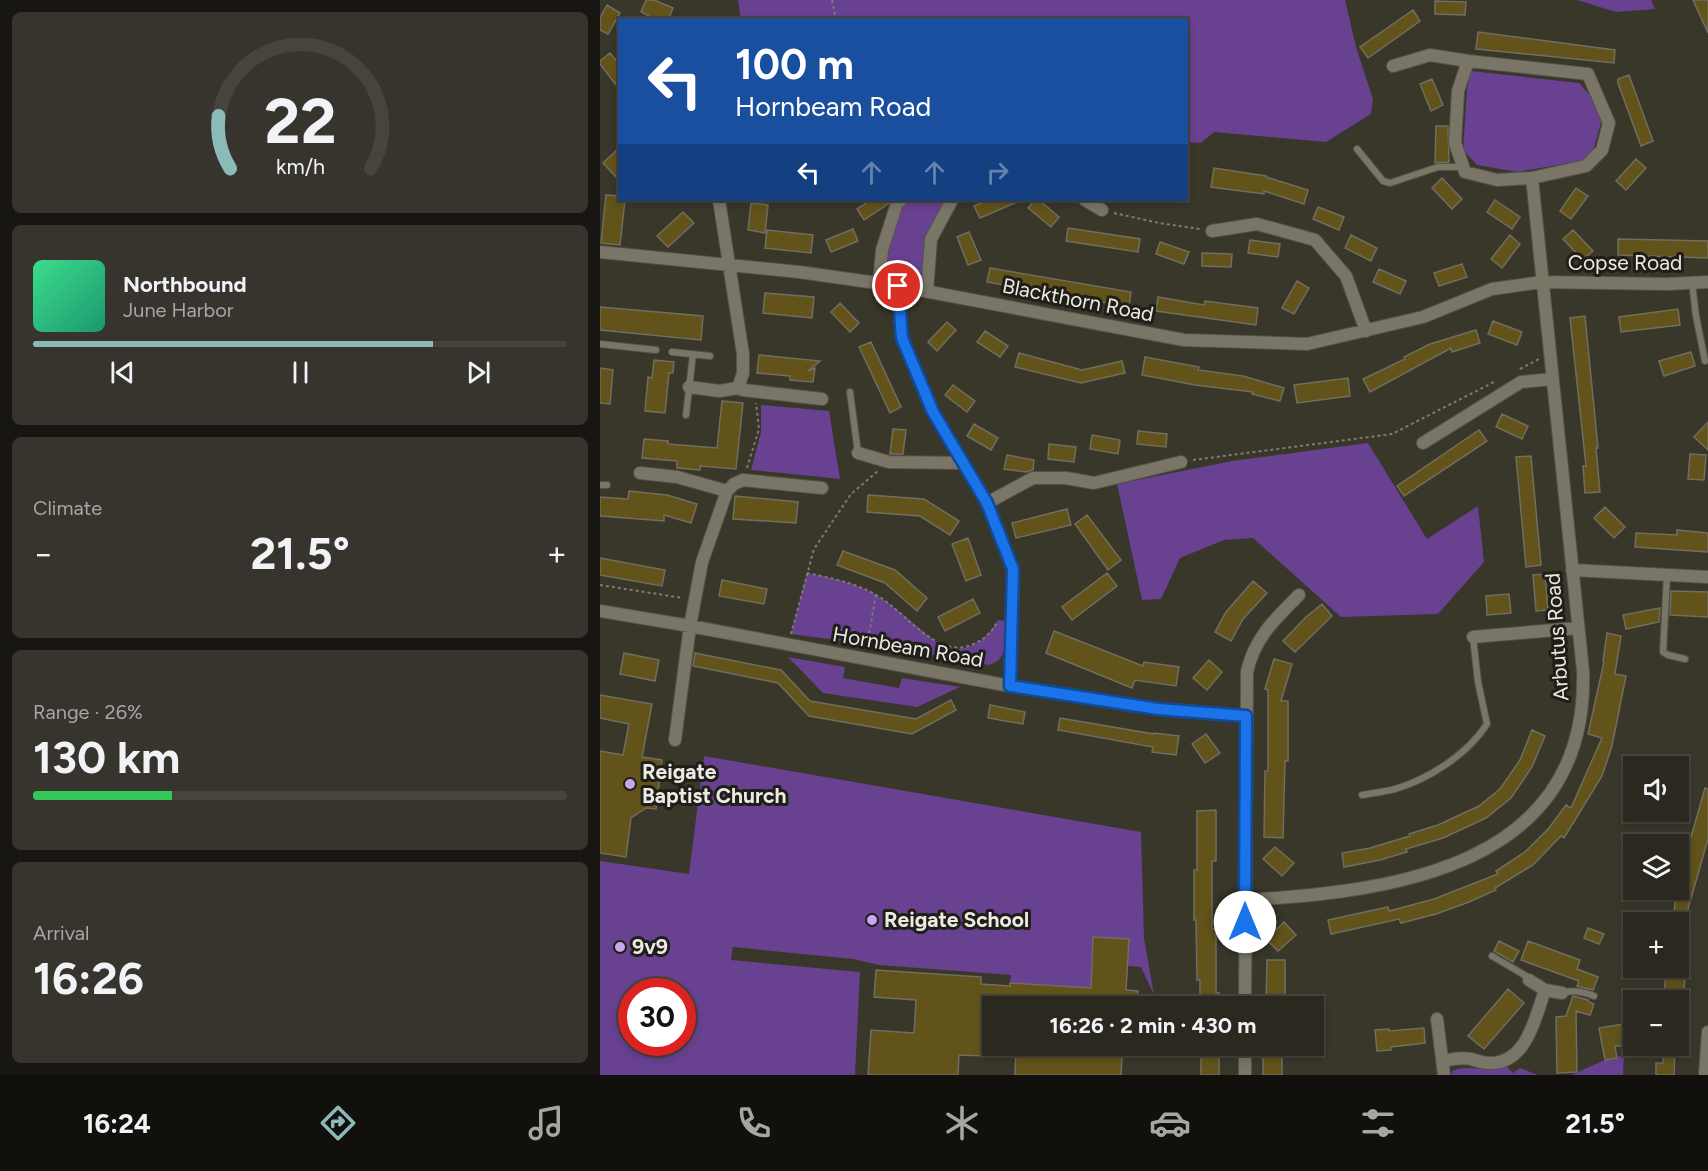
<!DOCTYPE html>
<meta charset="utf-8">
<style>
body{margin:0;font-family:Figtree,sans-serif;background:#37342d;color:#f1f3f6;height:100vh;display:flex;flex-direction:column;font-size:22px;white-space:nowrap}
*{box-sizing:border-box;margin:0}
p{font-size:20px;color:#a6a6a5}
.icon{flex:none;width:33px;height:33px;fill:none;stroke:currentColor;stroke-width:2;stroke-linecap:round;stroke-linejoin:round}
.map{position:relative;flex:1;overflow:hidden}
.panel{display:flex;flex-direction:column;gap:12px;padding:12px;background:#181612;width:600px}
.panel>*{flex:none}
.guide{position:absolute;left:18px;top:18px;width:570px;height:183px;border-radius:0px;box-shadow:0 3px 9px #0003,0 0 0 2px #47443e;background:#1a4fa0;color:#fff;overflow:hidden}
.buttons{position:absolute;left:1023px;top:756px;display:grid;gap:12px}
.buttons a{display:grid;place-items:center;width:66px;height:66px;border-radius:0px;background:#2b2820;box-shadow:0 3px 9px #0003,0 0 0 2px #47443e;font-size:30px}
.speed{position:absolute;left:18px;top:978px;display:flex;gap:12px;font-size:30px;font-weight:700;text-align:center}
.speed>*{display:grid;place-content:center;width:78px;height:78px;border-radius:50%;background:#2b2820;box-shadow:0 3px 9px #0003,0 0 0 2px #47443e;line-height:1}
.speed .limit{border:9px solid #d22;background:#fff;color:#111}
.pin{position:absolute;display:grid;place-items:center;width:51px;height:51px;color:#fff;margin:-26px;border:3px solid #fff;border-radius:50%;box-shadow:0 2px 6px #0007}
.me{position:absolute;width:66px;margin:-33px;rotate:0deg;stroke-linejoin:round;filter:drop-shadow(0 0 4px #0008)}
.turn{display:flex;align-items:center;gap:21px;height:126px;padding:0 18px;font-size:27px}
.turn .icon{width:78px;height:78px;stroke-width:2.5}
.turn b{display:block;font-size:42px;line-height:51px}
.lanes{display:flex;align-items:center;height:57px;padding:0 18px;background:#0003;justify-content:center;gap:30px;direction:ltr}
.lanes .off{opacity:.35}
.big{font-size:45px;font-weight:700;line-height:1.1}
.panel .widget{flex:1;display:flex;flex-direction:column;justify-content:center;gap:9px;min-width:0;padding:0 21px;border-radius:9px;background:#37342d}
.panel .dial{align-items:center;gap:0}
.dial svg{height:156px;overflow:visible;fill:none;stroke:#47443e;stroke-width:7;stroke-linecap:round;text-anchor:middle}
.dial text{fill:#f1f3f6;stroke:none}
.song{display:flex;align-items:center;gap:18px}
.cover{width:72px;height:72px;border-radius:9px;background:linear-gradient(135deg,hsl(150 70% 55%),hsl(160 70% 35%))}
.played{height:6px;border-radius:3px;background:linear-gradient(90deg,#8bbbb9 75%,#47443e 75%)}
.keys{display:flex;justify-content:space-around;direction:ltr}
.heat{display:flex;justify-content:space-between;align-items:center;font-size:33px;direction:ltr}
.charge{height:9px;border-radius:4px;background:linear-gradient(90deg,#34c759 26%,#47443e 0)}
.trip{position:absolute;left:382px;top:996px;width:342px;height:60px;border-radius:0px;background:#2b2820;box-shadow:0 3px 9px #0003,0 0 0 2px #47443e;font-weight:700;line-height:60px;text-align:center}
.dock{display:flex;height:96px;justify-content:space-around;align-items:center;background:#11100d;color:#a6a6a5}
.dock .icon{width:42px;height:42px}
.dock .active{color:#8bbbb9}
.dock b{font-size:27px;color:#f1f3f6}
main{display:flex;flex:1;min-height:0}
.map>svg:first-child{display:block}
.green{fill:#684191;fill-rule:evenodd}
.building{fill:#62531a;stroke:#716d60;stroke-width:1.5}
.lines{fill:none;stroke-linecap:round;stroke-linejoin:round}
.lane-casing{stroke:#565249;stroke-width:8}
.street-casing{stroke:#565249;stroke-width:14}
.path{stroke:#7e7c72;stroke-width:2;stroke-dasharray:3 3;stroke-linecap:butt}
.lane{stroke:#797668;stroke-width:6}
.street{stroke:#797668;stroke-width:12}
.route-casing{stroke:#114b97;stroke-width:15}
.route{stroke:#1a73e8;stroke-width:10}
.poi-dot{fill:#c7a6f0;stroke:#1f1e18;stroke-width:2}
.labels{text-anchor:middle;stroke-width:6;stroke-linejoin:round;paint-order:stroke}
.street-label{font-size:21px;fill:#eceae3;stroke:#1f1e18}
.poi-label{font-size:21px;font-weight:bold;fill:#eceae3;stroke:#1f1e18;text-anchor:start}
</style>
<main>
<section class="panel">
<div class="widget dial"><svg viewBox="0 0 100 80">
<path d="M14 69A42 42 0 1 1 86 69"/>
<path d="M14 69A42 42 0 0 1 8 42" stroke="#8bbbb9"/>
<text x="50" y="56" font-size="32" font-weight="700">22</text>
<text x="50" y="72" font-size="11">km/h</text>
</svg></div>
<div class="widget">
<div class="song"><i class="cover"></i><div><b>Northbound</b><p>June Harbor</p></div></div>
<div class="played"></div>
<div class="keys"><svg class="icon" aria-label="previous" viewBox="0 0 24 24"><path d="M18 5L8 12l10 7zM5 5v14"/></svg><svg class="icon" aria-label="pause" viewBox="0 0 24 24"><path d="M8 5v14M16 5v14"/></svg><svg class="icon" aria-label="next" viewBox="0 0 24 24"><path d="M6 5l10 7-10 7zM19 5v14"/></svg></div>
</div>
<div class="widget"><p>Climate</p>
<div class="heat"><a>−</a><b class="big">21.5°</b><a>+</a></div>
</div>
<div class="widget"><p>Range · 26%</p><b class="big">130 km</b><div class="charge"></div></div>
<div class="widget"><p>Arrival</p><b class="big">16:26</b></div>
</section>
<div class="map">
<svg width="1108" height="1075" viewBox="0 0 1108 1075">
<rect width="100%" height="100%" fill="#39362a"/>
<path class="green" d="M138,0H745L756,47L773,99L771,114L726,142L614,132L601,143L587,142L586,20H141Z
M977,0H1051L1055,9L1016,12Z
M871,71L979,83L995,101L1002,119L993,151L982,161L917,172L877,165L863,150L867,90Z
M307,200H349L338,218L326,280L284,279V252L300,206Z
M161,405L229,411L240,479L151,470L161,432Z
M768,443L827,539L878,506L884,562L838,614L741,617L653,538L624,540L580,558L561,599L542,600L517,484L632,461Z
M207,573C232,578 257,583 278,596C295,607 311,621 326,634C331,637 336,643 341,645C364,657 388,639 398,620L406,621C405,638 409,660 389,665L267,644L191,634Z
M188,657L245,667L243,678L299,688L302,678L360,687L317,707L223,693Z
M104,756L541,832L544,938L554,995L541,967L527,966L493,937L491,973L504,989L410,983L411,975L279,965L253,959L133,947L131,960L260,972L255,1075H0V861L89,874ZM32,992H82V1042H32Z
M1024,1055L1023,1075H971L1005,1060Z
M905,1065L913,1073L920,1068L938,1075H851L852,1071C873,1063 886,1075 905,1065Z"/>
<path class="building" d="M46,0H54L73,8L68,20H57L41,12Z
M1093,0H1108V33Z
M835,1L866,2L865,15L835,14Z
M7,5L20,13L8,34L0,30V18Z
M813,10L820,21L768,58L760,47Z
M878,32L1015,50L1014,63L876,49Z
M10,53L20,65V90L0,64V61Z
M1029,75L1053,141L1041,146L1018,83V79Z
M832,79L843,105L831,111L820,84Z
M836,126H848L849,162L835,163Z
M20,147V181L3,163Z
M1036,159L1046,168L1026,190L1016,181Z
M614,168L666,176V177L708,190L704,204L664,191V194L611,187Z
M842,178L862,199L852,209L832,188Z
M976,188L988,196L971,219L960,211Z
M6,195L20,196V200H25L20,245L1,243Z
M271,200H290L288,204L264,220L257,209Z
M389,200H422L380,218L374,206Z
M435,200H439L459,217L451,227L428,208Z
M895,200L920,217L912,229L887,212Z
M151,203L168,205L165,233L148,230Z
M718,207L744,217L739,230L713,219Z
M83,212L94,223L68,247L57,236Z
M468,228L540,239L538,252L466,241Z
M253,229L258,241L231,252L226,240Z
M167,230L213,235L211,253L165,248Z
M973,230L993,251L983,260L963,239Z
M369,232L381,260L368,265L357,237Z
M751,235L777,248L771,261L745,248Z
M910,235L920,244L902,268L891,259Z
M1018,239L1108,241V258L1018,255Z
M650,240L680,244L678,257L648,253Z
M560,242L589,252L584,264L556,254Z
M602,253L632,254L631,267L602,266Z
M862,264L867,277L839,286L834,273Z
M390,268L531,292L529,306L485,300L387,282Z
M779,269L806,281L800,294L773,282Z
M697,281L709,288L694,314L682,308Z
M165,293L214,297L212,318L163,313Z
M558,297L604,305L605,301L658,308L656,325L556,311Z
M240,303L259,323L250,332L231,312Z
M0,307L103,316L101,340L0,330Z
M1078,309L1080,325L1021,332L1019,317Z
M985,316L998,448H996L1000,492L985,493L983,466H986L970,318Z
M893,321L922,332L917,345L888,334Z
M347,322L356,330L337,351L328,342Z
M876,330L880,343L852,352L851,348L770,392L763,379L805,359L804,357L830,344Z
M385,331L408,346L400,357L377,342Z
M271,342L301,407L290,413L259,347Z
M1091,352L1095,366L1064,376L1059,361Z
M419,353L482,370L522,361L525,373L481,383L415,367Z
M159,355L220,361L208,371L215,368L213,382L190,380V376L157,373Z
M545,357L599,367L598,370L643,376L684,388L680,401L652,394L653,392L595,385L542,375Z
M54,360L74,362L73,373H69L65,413L45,411L48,377L52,378Z
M0,368L13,370L10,404L0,403Z
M748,378L750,396L697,403L694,385Z
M353,385L375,401L367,412L345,395Z
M122,401L143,403L136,469L100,466V470L77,468V461L42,458L44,439L68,441V444L117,448Z
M902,414L928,426L922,439L896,427Z
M1108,422V450L1094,437Z
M374,424L398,438L391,450L367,436Z
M293,429L306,430L303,454H290Z
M879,430L887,441L804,496L797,486Z
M538,431L567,434L566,447L537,444Z
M492,435L520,440L518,454L490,449Z
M449,444L476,447L474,462L448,459Z
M1090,454L1106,455L1104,480L1088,479Z
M407,455L434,460L433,470L426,472L404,469Z
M931,456L941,565L926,567L916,457Z
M29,491L67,495L97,504L91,523L64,515V521L0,516V497L28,499Z
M268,495L324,499L359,521L350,535L320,516L267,512Z
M135,496L198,502L196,523L133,519Z
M1005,507L1025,527L1014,538L994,518Z
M467,509L471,525L416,538L412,523Z
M487,515L521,560L508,570L475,524Z
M1077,530L1108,533V552L1035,547L1036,533L1077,535Z
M368,538L381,575L366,581L352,544Z
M243,551L295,570L327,598L317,611L285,583L237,565Z
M0,558L65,570L62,586L0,575Z
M507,573L517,586L472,620L462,607Z
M945,574L948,610L936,611L933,575Z
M122,580L167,589L164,604L119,596Z
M653,581L667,593L643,619L631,641L615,632L626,612Z
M1071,591L1108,592V617L1070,615Z
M909,594L911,613L887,615L886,596Z
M373,599L380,613L345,631L338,617Z
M722,604L732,616L695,652L683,641L706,617Z
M1060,608L1059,622L1026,629L1023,615Z
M454,631L543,666L544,662L579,667L576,686L535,680L532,688L446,653Z
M1007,633L1021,636L1015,674L1026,676L1012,746L1002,776L964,838L961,836L933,865L895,888L896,890L869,902L836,914L801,923L799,919L731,934L728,920L788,907L789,911L834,899L898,874L896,871L925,852L949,828L966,805L971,808L1002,738L988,734L1004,662L1003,661Z
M24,653L59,660L55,681L20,674Z
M95,653L181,670L210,701L316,719L351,700L356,710L312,734L209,716L178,683L93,666Z
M674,659L692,664L681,701H688V761H685L683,838L664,837L665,771H668V690L665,689Z
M609,660L622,672L607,690L593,678Z
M0,695L52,704L42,757L62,760L56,809L46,808L31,818L26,857L0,853V751L23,755L29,724L0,718Z
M390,705L425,712L423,724L388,718Z
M460,718L554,734V733L579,736L576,755L552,752L553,747L458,730Z
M932,730L945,736L932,767L911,798L886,818L843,838L806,849L807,852L780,860L744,867L742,853L770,848L810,836L809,834L838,825L879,806L900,789L920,760Z
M606,734L620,753L605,763L592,744Z
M1105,788L1108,789V839L1088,909V922H1074L1075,899L1054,892V890H1078V861L1086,835L1091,837Z
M616,810V861H612V929H616V993H619V1006H600V980H597L596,920H594V870H597V811Z
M675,847L694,863L682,876L663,859Z
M684,922L696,935L678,951L666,939Z
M988,928L1004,934L999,944L984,938Z
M493,937L529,939L526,990L538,991L537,1006H393V1017L387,1016L384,1056L359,1055L358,1075H268L271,1030L314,1033L316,1000L274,997L276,970L381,977V984L410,986V983L491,988Z
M899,941L919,951L913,962L894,951Z
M928,941L980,960L977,969L998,977L993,990L977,986L979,981L921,960Z
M667,960H685V1006H666Z
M1066,968H1086L1083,1000H1064Z
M908,989L924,1003L884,1049L868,1036Z
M973,996L988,1000L989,1002L994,1004L990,1015L976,1011L977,1072L957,1073L956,1017L966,1016Z
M1024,1002H1034V1046H1015L1017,1058L1005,1060L999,1028L1023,1024Z
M824,1028L825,1043L791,1047V1050L777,1051L775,1030L789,1029V1031Z
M416,1046H488L487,1053L522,1055L521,1075H415Z
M601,1046H619V1075H601Z
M663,1046H682V1075H663Z
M1064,1046H1075L1074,1075H1056V1063H1063Z"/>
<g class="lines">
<g class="lane-casing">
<path id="lane" d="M757,149L783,181L790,183L838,167H863
M1092,283L1096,316L1105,361
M0,344L56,350
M72,352L110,356
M250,392L258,453
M86,415L93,354
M0,485H7
M1067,575L1063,652L1068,655L1085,659
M762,795C773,793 784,792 795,789C829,779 868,754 887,724L878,682L873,637
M892,956L926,976L928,980
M962,993C973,989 984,992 994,996"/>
</g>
<g class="street-casing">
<path id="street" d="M868,61L858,91L855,143L865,172L897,180L932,178
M119,200L143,354V373L138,388L143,390L222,399
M485,200L502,210
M612,231L657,224L715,240L746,276L766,331
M0,252L199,272L298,286L584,340L707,344L823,317L892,289L942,282L1067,284L1108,282
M279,283L282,250L297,203L301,200
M298,286L302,338L333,412L387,503L413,569L410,686
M327,291L331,239L352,200
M89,387L119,391L138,388
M823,443L921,382L952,379
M258,453L289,462L363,463
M40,473L77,477L127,491
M387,503L433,478H466L494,483L581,462
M972,570L1108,577
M0,611L90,626L410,686L558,709L646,716
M873,637L978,628
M75,740L90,626L102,562L127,491L134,484L143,480L222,488
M645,900C795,892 989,866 983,671L932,178L986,166L1002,150L1009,123L988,74L868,61L830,55L793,66
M929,980L945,990L962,993
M645,1006L647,672C654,638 676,618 699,595
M837,1019L844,1075
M843,1061C853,1059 862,1057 871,1059C877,1061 883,1063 890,1063C927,1063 935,1018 945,990
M645,1075V1046
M1105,1075L1108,1032"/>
</g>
<path class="path" d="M232,0L236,20
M514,213L559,223L600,229
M920,369L939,359
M593,460L792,434L896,381
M147,468L159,429L156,403
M207,573C231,578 256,583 278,596C305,612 337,659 371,645C384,640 391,633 398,621
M0,585L83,598
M191,634L214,549L251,494L278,471
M267,645L276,595
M338,660L341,645"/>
<use href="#lane" class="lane"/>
<use href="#street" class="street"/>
</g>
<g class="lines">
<g class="route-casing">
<path id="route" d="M298,286L302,338L333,412L387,503L413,569L410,686L558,709L646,716L645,922"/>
</g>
<use href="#route" class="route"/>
</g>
<g class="poi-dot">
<circle cx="30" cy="784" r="6"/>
<circle cx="272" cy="920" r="6"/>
<circle cx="20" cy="947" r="6"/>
</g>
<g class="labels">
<g class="street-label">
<text x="1025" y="270">Copse Road</text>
<text transform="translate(478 300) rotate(11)" y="7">Blackthorn Road</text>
<text transform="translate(957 637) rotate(-94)" y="7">Arbutus Road</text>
<text transform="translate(308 647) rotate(10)" y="7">Hornbeam Road</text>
</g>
<g class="poi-label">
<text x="42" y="779">Reigate<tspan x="42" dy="24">Baptist Church</tspan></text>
<text x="284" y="927">Reigate School</text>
<text x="32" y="954">9v9</text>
</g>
</g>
</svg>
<div class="buttons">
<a><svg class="icon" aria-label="sound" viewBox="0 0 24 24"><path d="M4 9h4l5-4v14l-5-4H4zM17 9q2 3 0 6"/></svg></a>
<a><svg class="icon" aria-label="layers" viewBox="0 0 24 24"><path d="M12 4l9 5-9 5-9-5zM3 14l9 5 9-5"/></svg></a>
<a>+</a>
<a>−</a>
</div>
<div class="speed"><div class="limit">30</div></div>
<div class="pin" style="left:298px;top:286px;background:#d93025"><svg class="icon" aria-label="arrive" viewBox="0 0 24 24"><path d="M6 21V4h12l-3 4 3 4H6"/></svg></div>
<svg class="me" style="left:645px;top:922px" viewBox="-20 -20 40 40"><circle r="19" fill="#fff"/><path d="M0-13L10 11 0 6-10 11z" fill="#1a73e8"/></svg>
<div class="trip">16:26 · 2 min · 430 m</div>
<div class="guide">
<div class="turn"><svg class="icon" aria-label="left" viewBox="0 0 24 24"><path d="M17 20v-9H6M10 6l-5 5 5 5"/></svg><div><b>100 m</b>Hornbeam Road</div></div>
<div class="lanes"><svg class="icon" aria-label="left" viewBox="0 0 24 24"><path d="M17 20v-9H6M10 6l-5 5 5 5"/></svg><svg class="icon off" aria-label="ahead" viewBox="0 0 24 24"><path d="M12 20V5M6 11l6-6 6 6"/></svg><svg class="icon off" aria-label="ahead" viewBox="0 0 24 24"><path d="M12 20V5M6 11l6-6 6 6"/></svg><svg class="icon off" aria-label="right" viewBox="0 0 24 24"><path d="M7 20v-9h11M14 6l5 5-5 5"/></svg></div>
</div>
</div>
</main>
<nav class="dock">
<b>16:24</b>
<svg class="icon active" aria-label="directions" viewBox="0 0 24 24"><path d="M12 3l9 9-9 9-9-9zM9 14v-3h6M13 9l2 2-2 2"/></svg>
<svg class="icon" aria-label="music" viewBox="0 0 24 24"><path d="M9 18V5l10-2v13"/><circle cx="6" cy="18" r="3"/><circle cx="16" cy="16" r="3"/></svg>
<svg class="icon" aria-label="phone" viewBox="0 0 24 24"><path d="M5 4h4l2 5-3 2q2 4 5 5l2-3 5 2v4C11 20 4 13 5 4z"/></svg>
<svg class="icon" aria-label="climate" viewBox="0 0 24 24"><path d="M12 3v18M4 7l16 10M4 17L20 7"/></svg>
<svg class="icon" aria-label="car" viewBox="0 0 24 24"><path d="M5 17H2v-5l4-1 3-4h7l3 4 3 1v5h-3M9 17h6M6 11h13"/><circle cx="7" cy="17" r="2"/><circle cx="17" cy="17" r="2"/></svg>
<svg class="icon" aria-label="filters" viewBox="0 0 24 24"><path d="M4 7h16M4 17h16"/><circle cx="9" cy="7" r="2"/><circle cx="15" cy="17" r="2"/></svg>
<b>21.5°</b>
</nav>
